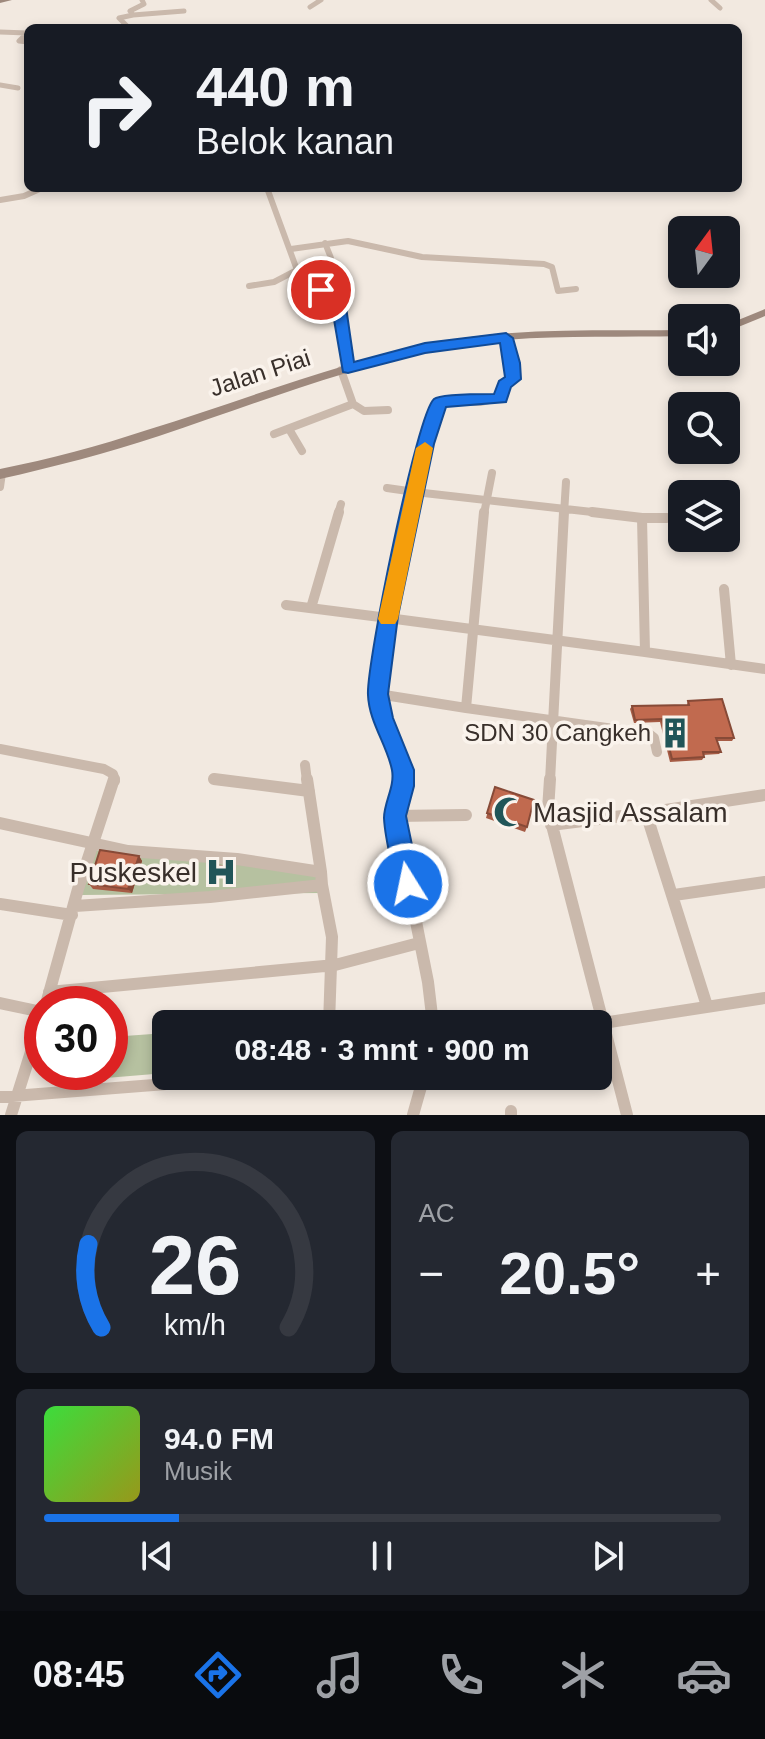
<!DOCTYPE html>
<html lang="id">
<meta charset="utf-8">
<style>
body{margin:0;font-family:Arial,sans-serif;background:#242831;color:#f1f3f6;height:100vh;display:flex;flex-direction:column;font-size:30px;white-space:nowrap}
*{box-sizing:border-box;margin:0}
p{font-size:26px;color:#9ea1a6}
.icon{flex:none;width:44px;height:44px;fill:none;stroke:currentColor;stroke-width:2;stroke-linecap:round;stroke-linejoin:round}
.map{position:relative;height:1115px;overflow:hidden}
.details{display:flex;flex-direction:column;gap:16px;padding:16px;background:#0d0f14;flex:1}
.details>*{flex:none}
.hud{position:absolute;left:24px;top:24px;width:718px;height:168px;border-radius:12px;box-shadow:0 4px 12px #0003;background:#171b24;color:#f1f3f6;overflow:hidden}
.needle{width:52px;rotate:15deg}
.buttons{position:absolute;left:668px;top:216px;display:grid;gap:16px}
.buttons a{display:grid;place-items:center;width:72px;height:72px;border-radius:12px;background:#171b24;box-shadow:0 4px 12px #0003;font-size:40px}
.speed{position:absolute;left:24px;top:986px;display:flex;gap:16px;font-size:40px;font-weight:700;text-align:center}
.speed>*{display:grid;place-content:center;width:104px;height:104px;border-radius:50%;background:#171b24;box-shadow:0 4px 12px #0003;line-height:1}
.speed .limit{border:12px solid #d22;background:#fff;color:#111}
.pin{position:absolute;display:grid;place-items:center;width:68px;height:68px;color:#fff;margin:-34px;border:4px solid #fff;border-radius:50%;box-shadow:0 2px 8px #0007}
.me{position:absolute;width:88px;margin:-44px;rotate:350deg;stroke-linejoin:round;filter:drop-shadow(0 0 6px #0008)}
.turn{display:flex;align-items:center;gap:28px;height:168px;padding:0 40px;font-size:36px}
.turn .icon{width:104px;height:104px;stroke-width:2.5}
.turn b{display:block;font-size:56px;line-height:68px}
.big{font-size:60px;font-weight:700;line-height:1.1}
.details .widget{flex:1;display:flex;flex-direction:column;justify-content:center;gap:12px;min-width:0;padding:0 28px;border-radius:12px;background:#242831}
.details .dial{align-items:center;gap:0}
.dial svg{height:208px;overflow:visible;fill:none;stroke:#363941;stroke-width:7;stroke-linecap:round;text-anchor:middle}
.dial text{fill:#f1f3f6;stroke:none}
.song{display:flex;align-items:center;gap:24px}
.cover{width:96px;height:96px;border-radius:12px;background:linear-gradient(135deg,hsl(120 70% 55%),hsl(60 70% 35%))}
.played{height:8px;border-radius:4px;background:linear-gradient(90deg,#1a73e8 20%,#363941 20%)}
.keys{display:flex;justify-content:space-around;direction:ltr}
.heat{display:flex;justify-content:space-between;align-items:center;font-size:44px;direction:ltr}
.details .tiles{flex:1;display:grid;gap:16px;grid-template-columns:1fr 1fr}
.widget:last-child{grid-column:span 2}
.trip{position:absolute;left:152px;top:1010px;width:460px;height:80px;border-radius:12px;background:#171b24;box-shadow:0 4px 12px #0003;font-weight:700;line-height:80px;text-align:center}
.menu{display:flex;height:128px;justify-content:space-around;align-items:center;background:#090b0e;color:#9ea1a6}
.menu .icon{width:56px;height:56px}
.menu .selected{color:#1a73e8}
.menu b{font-size:36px;color:#f1f3f6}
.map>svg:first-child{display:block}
.green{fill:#b6c1a0}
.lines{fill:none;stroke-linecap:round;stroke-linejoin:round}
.street-far4{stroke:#cab9ac;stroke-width:5}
.street-far3{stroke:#cab9ac;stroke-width:6}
.street-far2{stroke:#cab9ac;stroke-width:8}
.street-far1{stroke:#cab9ac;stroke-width:10}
.street{stroke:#cab9ac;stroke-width:12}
.secondary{fill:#9e897d;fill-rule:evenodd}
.wall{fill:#a65b44}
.shaded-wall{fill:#874a37}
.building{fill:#c16a4f;stroke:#874a37;stroke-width:2}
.route{fill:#1a73e8;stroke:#114b97;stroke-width:2}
.slow{fill:#f59e0b}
.labels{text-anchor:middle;stroke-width:7;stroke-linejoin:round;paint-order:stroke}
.street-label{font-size:24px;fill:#382f2a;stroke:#faf3ec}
.poi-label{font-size:24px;fill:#382f2a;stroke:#faf3ec;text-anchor:end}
.near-poi-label{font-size:28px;fill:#382f2a;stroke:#faf3ec;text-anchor:start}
</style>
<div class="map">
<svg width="765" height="1115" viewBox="0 0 765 1115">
<rect width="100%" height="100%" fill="#f2e9e0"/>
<path class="green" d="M94,850L236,862L318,875L323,893L81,895Z
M166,1033V1073L106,1078V1072H110L111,1037Z"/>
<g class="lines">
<path class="street-far4" d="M711,0L720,8
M310,7L321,0
M133,15L184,11
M129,28L119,18L133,15L130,11L144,4L142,0
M0,32L27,33L19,41L28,42
M0,85L18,88"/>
<path class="street-far3" d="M267,188L297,270L334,303
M0,200L24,196L42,188
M325,243L331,258
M291,249L348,241L422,257L544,264L552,267L558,291L576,289
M249,286L274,282L297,270"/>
<path class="street-far2" d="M332,301L339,307L348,368
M341,370L353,404
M289,429L302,451
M274,434L353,404L364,411L388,410
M0,487L2,473
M387,488L415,492L425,444L440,402H480L502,397L504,385L513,378L511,351L506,338
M338,514L341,504
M410,514L415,492L610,514
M484,514L492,473
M564,514L566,482"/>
<path class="street-far1" d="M642,518H667
M724,589L731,665
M286,605L388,618
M311,608L339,512
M388,618L645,652L642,518L592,512
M388,618C385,642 377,671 378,695C380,725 403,751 403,781
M388,618L411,512
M645,652L765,669
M378,694L466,708L484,512
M466,708L649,734L654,738L657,752
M0,749L104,769L113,774L115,781
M305,765L307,781
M214,779L227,781
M550,781L564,512"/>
<path class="street" d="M214,779L309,791
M307,779L321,872
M403,779L395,816L428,982L433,1024
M550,779L548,810L627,1115
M646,813L765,795
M395,816L466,815
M0,823L128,851L237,859L321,872L322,885
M551,825L646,813L707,1006
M674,895L765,882
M0,904L72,915
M75,906L210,897L322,885L332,937L329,1024
M49,992L335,965L419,943
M0,1003L42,1012
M46,1004L78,889L114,779
M603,1023L765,998
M0,1097L268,1076
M511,1111V1115
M11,1115L42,1017
M413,1115L424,1076"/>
<path class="secondary" d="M0,0H12L0,3Z
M765,309V316L726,332V325Z
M682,330V336C601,338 518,333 439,349C343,369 252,405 159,436C107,453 54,467 0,479V469C50,459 99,446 147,430C244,400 339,362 439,342C518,327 601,331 682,330Z"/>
</g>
<path class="wall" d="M688,701L734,738L732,741H717L721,752L719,754L703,755L704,757L702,760L670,762L660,722L634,723L630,709L632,706L687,705Z
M495,787L527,827L525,832L486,818Z
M139,856L142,861L132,893L93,889L89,884Z"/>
<path class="shaded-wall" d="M139,856L142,861L132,893L128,889Z"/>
<path class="building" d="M722,699L734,738H716L721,752H703L704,757L672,759L662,719L635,720L632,706L689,705L688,701Z
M495,787L534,800L527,827L487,813Z
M100,850L139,856L128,889L89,884Z
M210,865L233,867L231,877L208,874Z"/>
<path class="route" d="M321,286L346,307L354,362L425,343L506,333L513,338L520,363L521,379L511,387L506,402L446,407L434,444L398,616L388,694L393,718L414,770V786L406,816L420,884L416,892L408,896L399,892L396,884C392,863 385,840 384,818C384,802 395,787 392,770C387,745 369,722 368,695C366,665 417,413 434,399C440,394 484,394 494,394L499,381L505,377L500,343L425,353L348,373L343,372L332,308L314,290Z"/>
<path class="slow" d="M425,442L433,448L398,619L395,624H381L378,619L416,448Z"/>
<defs>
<g id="building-bare" transform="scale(2.4)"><path d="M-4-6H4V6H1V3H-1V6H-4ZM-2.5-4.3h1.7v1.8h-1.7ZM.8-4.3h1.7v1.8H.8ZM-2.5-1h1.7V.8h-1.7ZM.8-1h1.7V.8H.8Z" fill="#215558" stroke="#faf3ec" stroke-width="2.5" paint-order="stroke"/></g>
<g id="mosque-bare" transform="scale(2.4)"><path d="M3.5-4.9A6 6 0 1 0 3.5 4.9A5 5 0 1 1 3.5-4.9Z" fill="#215558" stroke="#faf3ec" stroke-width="2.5" paint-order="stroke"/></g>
<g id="hospital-bare" transform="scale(2.4)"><path d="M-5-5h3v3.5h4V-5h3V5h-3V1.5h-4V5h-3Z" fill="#215558" stroke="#faf3ec" stroke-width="2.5" paint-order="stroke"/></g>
</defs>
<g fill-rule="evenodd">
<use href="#building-bare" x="675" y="733"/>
<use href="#mosque-bare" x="509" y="812"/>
<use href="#hospital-bare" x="221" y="872"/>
</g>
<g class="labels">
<g class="street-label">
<text transform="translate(260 373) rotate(-18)" y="8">Jalan Piai</text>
</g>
<g class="poi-label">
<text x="651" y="741">SDN 30 Cangkeh</text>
</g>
<g class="near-poi-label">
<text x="533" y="822">Masjid Assalam</text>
<text x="197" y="882" text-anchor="end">Puskeskel</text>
</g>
</g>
</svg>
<div class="buttons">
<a><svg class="needle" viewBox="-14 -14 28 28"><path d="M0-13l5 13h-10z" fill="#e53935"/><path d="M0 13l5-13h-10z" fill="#9ea1a6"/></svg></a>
<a><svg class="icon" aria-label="sound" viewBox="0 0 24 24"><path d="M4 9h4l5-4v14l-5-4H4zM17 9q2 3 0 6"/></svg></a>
<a><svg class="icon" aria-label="search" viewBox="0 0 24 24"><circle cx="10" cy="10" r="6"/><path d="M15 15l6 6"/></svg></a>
<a><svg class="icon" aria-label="layers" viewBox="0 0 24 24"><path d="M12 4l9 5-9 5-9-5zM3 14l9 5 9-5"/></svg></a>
</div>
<div class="speed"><div class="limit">30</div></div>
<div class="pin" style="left:321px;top:290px;background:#d93025"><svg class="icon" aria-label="arrive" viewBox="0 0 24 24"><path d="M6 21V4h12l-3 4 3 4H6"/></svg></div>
<svg class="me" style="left:408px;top:884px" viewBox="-20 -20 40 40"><circle r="17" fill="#1a73e8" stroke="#fff" stroke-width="3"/><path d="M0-11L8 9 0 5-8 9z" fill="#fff"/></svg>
<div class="trip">08:48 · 3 mnt · 900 m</div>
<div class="hud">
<div class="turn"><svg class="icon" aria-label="right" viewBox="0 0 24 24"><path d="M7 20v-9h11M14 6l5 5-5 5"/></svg><div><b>440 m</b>Belok kanan</div></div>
</div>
</div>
<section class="details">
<div class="tiles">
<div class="widget dial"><svg viewBox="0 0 100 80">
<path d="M14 69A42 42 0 1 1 86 69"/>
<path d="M14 69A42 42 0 0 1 9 37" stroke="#1a73e8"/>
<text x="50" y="56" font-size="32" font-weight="700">26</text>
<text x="50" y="72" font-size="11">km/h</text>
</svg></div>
<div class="widget"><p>AC</p>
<div class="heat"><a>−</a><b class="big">20.5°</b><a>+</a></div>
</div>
<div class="widget">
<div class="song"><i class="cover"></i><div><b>94.0 FM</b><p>Musik</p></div></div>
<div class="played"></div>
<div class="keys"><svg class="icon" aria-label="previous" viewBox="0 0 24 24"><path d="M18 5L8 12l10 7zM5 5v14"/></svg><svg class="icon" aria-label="pause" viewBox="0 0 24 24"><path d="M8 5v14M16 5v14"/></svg><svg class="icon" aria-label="next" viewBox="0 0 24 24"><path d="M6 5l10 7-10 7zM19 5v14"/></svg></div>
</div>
</div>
</section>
<nav class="menu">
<b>08:45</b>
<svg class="icon selected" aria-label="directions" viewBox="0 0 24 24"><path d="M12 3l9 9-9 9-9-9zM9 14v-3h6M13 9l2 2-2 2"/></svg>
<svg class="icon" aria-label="music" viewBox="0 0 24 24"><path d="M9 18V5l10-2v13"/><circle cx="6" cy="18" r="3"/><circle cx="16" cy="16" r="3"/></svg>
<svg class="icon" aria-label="phone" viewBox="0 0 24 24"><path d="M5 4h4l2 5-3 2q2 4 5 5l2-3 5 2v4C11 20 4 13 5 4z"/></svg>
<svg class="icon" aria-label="climate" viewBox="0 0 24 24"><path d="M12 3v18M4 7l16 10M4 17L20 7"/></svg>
<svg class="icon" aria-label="car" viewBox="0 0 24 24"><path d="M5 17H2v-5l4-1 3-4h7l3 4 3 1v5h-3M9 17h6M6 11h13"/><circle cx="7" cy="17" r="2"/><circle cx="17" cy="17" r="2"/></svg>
</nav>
